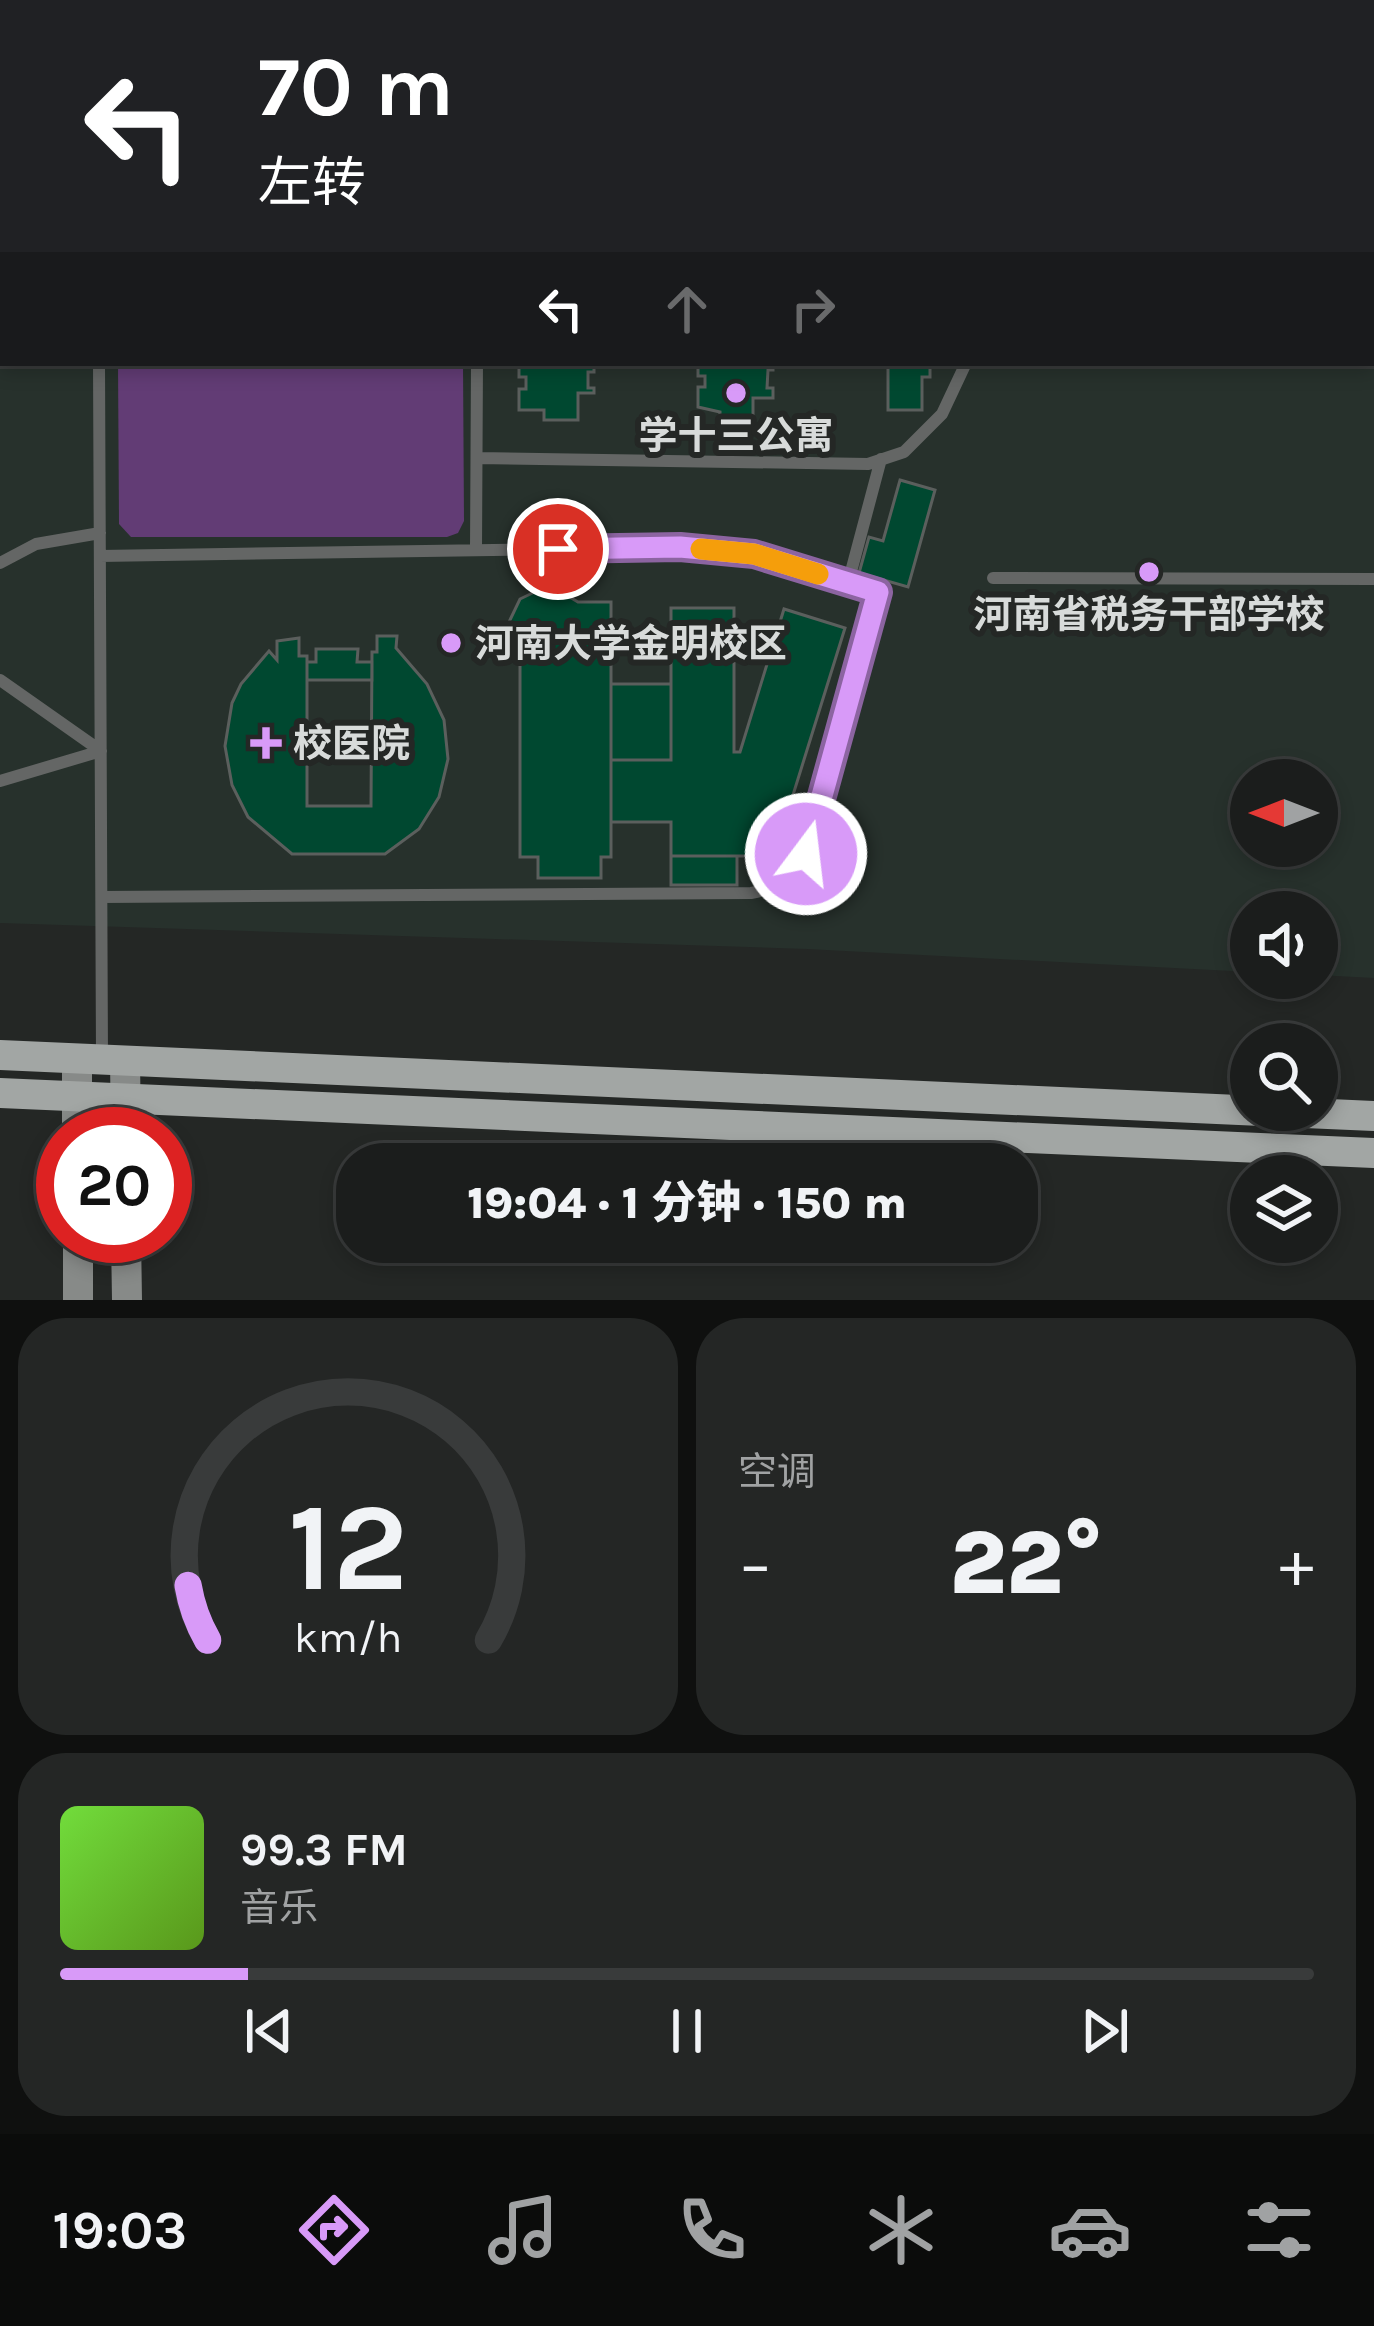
<!DOCTYPE html>
<html lang="zh">
<meta charset="utf-8">
<style>
body{margin:0;font-family:Karla,"Noto Sans SC",sans-serif;background:#242625;color:#f1f3f6;height:100vh;display:flex;flex-direction:column;font-size:45px;white-space:nowrap}
*{box-sizing:border-box;margin:0}
p{font-size:39px;color:#a0a2a3}
.icon{flex:none;width:66px;height:66px;fill:none;stroke:currentColor;stroke-width:2;stroke-linecap:round;stroke-linejoin:round}
.map{position:relative;height:1300px;overflow:hidden}
.details{display:flex;flex-direction:column;gap:18px;padding:18px;background:#0f100f;flex:1}
.details>*{flex:none}
.guide{position:absolute;left:0px;top:0px;width:1374px;height:366px;box-shadow:0 6px 18px #0003,0 0 0 3px #393b3b;background:#202124;color:#fff;overflow:hidden}
.needle{width:78px;rotate:270deg}
.controls{position:absolute;left:1230px;top:759px;display:grid;gap:24px}
.controls a{display:grid;place-items:center;width:108px;height:108px;border-radius:50%;background:#1b1d1c;box-shadow:0 6px 18px #0003,0 0 0 3px #393b3b;font-size:60px}
.speed{position:absolute;left:36px;top:1107px;display:flex;gap:24px;font-size:60px;font-weight:700;text-align:center}
.speed>*{display:grid;place-content:center;width:156px;height:156px;border-radius:50%;background:#1b1d1c;box-shadow:0 6px 18px #0003,0 0 0 3px #393b3b;line-height:1}
.speed .limit{border:18px solid #d22;background:#fff;color:#111}
.pin{position:absolute;display:grid;place-items:center;width:102px;height:102px;color:#fff;margin:-51px;border:6px solid #fff;border-radius:50%;box-shadow:0 3px 12px #0007}
.me{position:absolute;width:132px;margin:-66px;rotate:15deg;stroke-linejoin:round;filter:drop-shadow(0 0 9px #0008)}
.turn{display:flex;align-items:center;gap:42px;height:252px;padding:0 60px;font-size:54px}
.turn .icon{width:156px;height:156px;stroke-width:2.5}
.turn b{display:block;font-size:84px;line-height:102px}
.lanes{display:flex;align-items:center;height:114px;padding:0 60px;background:#0003;justify-content:center;gap:60px;direction:ltr}
.lanes .off{opacity:.35}
.big{font-size:90px;font-weight:800;line-height:1.1}
.details .widget{flex:1;display:flex;flex-direction:column;justify-content:center;gap:18px;min-width:0;padding:0 42px;border-radius:48px;background:#242625}
.details .dial{align-items:center;gap:0}
.dial svg{height:312px;overflow:visible;fill:none;stroke:#393b3b;stroke-width:7;stroke-linecap:round;text-anchor:middle}
.dial text{fill:#f1f3f6;stroke:none}
.song{display:flex;align-items:center;gap:36px}
.cover{width:144px;height:144px;border-radius:18px;background:linear-gradient(135deg,hsl(100 70% 55%),hsl(90 70% 35%))}
.played{height:12px;border-radius:6px;background:linear-gradient(90deg,#d89af8 15%,#393b3b 15%)}
.keys{display:flex;justify-content:space-around;direction:ltr}
.heat{display:flex;justify-content:space-between;align-items:center;font-size:66px;direction:ltr}
.details .tiles{flex:1;display:grid;gap:18px;grid-template-columns:1fr 1fr}
.widget:last-child{grid-column:span 2}
.trip{position:absolute;left:336px;top:1143px;width:702px;height:120px;border-radius:48px;background:#1b1d1c;box-shadow:0 6px 18px #0003,0 0 0 3px #393b3b;font-weight:800;line-height:120px;text-align:center}
.tab-bar{display:flex;height:192px;justify-content:space-around;align-items:center;background:#0b0c0b;color:#a0a2a3}
.tab-bar .icon{width:84px;height:84px}
.tab-bar .current{color:#d89af8}
.tab-bar b{font-size:54px;color:#f1f3f6}
.map>svg:first-child{display:block}
.built{fill:#27312c;fill-rule:evenodd}
.green{fill:#623c75}
.building{fill:#004830;stroke:#5b5f5d;stroke-width:3}
.lines{fill:none;stroke-linecap:round;stroke-linejoin:round}
.lane{stroke:#646665;stroke-width:12}
.secondary{stroke:#878a88;stroke-width:30}
.primary{stroke:#a2a6a4;stroke-width:30}
.route-casing{stroke:#8c64a1;stroke-width:30}
.route{stroke:#d89af8;stroke-width:21}
.slow{stroke:#f59e0b;stroke-width:21}
.poi-dot{fill:#d89af8;stroke:#242725;stroke-width:4.5}
.labels{text-anchor:middle;stroke-width:12;stroke-linejoin:round;paint-order:stroke}
.poi-label{font-size:39px;font-weight:bold;fill:#d8dbda;stroke:#242725}
</style>
<div class="map">
<svg width="1374" height="1300" viewBox="0 0 1374 1300">
<rect width="100%" height="100%" fill="#242725"/>
<path class="built" d="M0,0H1016L3,3V363H1371L1374,60V978L1317,975V912H1251V972L807,949L0,923ZM1251,780H1317V846H1251Z"/>
<path class="green" d="M118,363H463L464,521L458,533L447,537H131L119,524Z"/>
<path class="building" d="M1057,0H1175L1057,3Z
M519,363H594V372H588V388H594V393H578V420H544V410H519V389H526V377H519Z
M698,363H773V370H768L767,388H773V398H753V419H720V412L698,407V387H705V376H698Z
M888,363H930V377H922V410H888Z
M900,480L935,490L908,587L859,573L869,537L883,541Z
M543,588L556,589L578,602H611V857H601V878H538V857H520V655L510,640L509,622L520,599Z
M671,608H734V752H740L784,609L845,628L774,856H671V822H611V760H671Z
M377,636H397L396,648L427,684L444,720L448,759L439,797L419,829L385,854H292L248,817L232,785L225,746L232,703L241,684L269,651L277,660V641L299,638V656H307V806H371L372,652H377Z
M316,649H358L357,662H372V680H307V662H316Z
M611,684H671V760H611Z
M671,856H737V885H671Z"/>
<g class="lines">
<path class="lane" d="M97,0V3
M1228,0V3
M480,3V0
M987,3V0
M1371,40H1374
M0,181H3
M99,363L102,1059
M477,458L868,464L904,452L942,414L966,363
M476,550L477,363
M100,556L680,547L754,554L878,592L806,854C790,878 780,888 751,893L102,897
M0,563L36,544L100,533
M993,578L1374,579
M848,583L881,459
M0,680L101,751
M0,781L101,751"/>
<path class="secondary" d="M77,1059V1134
M125,1061L126,1134
M78,1236V1300
M126,1236L127,1300"/>
<path class="primary" d="M0,1055L1374,1116
M0,1093L1374,1153"/>
</g>
<g class="lines">
<g class="route-casing">
<path id="route" d="M558,549L680,547L754,554L878,592L806,854"/>
</g>
<use href="#route" class="route"/>
<path class="slow" d="M701,549L754,554L818,574"/>
</g>
<g class="poi-dot">
<circle cx="736" cy="393" r="12"/>
<circle cx="1149" cy="572" r="12"/>
<circle cx="451" cy="643" r="12"/>
<path d="M260 725h12v12h12v12h-12v12h-12v-12h-12v-12h12z"/>
</g>
<g class="labels">
<g class="poi-label">
<text x="736" y="449">学十三公寓</text>
<text x="1149" y="628">河南省税务干部学校</text>
<text x="475" y="657" text-anchor="start">河南大学金明校区</text>
<text x="293" y="757" text-anchor="start">校医院</text>
</g>
</g>
</svg>
<div class="controls">
<a><svg class="needle" viewBox="-14 -14 28 28"><path d="M0-13l5 13h-10z" fill="#e53935"/><path d="M0 13l5-13h-10z" fill="#a0a2a3"/></svg></a>
<a><svg class="icon" aria-label="sound" viewBox="0 0 24 24"><path d="M4 9h4l5-4v14l-5-4H4zM17 9q2 3 0 6"/></svg></a>
<a><svg class="icon" aria-label="search" viewBox="0 0 24 24"><circle cx="10" cy="10" r="6"/><path d="M15 15l6 6"/></svg></a>
<a><svg class="icon" aria-label="layers" viewBox="0 0 24 24"><path d="M12 4l9 5-9 5-9-5zM3 14l9 5 9-5"/></svg></a>
</div>
<div class="speed"><div class="limit">20</div></div>
<div class="pin" style="left:558px;top:549px;background:#d93025"><svg class="icon" aria-label="arrive" viewBox="0 0 24 24"><path d="M6 21V4h12l-3 4 3 4H6"/></svg></div>
<svg class="me" style="left:806px;top:854px" viewBox="-20 -20 40 40"><circle r="17" fill="#d89af8" stroke="#fff" stroke-width="3"/><path d="M0-11L8 9 0 5-8 9z" fill="#fff"/></svg>
<div class="trip">19:04 · 1 分钟 · 150 m</div>
<div class="guide">
<div class="turn"><svg class="icon" aria-label="left" viewBox="0 0 24 24"><path d="M17 20v-9H6M10 6l-5 5 5 5"/></svg><div><b>70 m</b>左转</div></div>
<div class="lanes"><svg class="icon" aria-label="left" viewBox="0 0 24 24"><path d="M17 20v-9H6M10 6l-5 5 5 5"/></svg><svg class="icon off" aria-label="ahead" viewBox="0 0 24 24"><path d="M12 20V5M6 11l6-6 6 6"/></svg><svg class="icon off" aria-label="right" viewBox="0 0 24 24"><path d="M7 20v-9h11M14 6l5 5-5 5"/></svg></div>
</div>
</div>
<section class="details">
<div class="tiles">
<div class="widget dial"><svg viewBox="0 0 100 80">
<path d="M14 69A42 42 0 1 1 86 69"/>
<path d="M14 69A42 42 0 0 1 9 55" stroke="#d89af8"/>
<text x="50" y="56" font-size="32" font-weight="700">12</text>
<text x="50" y="72" font-size="11">km/h</text>
</svg></div>
<div class="widget"><p>空调</p>
<div class="heat"><a>−</a><b class="big">22°</b><a>+</a></div>
</div>
<div class="widget">
<div class="song"><i class="cover"></i><div><b>99.3 FM</b><p>音乐</p></div></div>
<div class="played"></div>
<div class="keys"><svg class="icon" aria-label="previous" viewBox="0 0 24 24"><path d="M18 5L8 12l10 7zM5 5v14"/></svg><svg class="icon" aria-label="pause" viewBox="0 0 24 24"><path d="M8 5v14M16 5v14"/></svg><svg class="icon" aria-label="next" viewBox="0 0 24 24"><path d="M6 5l10 7-10 7zM19 5v14"/></svg></div>
</div>
</div>
</section>
<nav class="tab-bar">
<b>19:03</b>
<svg class="icon current" aria-label="directions" viewBox="0 0 24 24"><path d="M12 3l9 9-9 9-9-9zM9 14v-3h6M13 9l2 2-2 2"/></svg>
<svg class="icon" aria-label="music" viewBox="0 0 24 24"><path d="M9 18V5l10-2v13"/><circle cx="6" cy="18" r="3"/><circle cx="16" cy="16" r="3"/></svg>
<svg class="icon" aria-label="phone" viewBox="0 0 24 24"><path d="M5 4h4l2 5-3 2q2 4 5 5l2-3 5 2v4C11 20 4 13 5 4z"/></svg>
<svg class="icon" aria-label="climate" viewBox="0 0 24 24"><path d="M12 3v18M4 7l16 10M4 17L20 7"/></svg>
<svg class="icon" aria-label="car" viewBox="0 0 24 24"><path d="M5 17H2v-5l4-1 3-4h7l3 4 3 1v5h-3M9 17h6M6 11h13"/><circle cx="7" cy="17" r="2"/><circle cx="17" cy="17" r="2"/></svg>
<svg class="icon" aria-label="filters" viewBox="0 0 24 24"><path d="M4 7h16M4 17h16"/><circle cx="9" cy="7" r="2"/><circle cx="15" cy="17" r="2"/></svg>
</nav>
